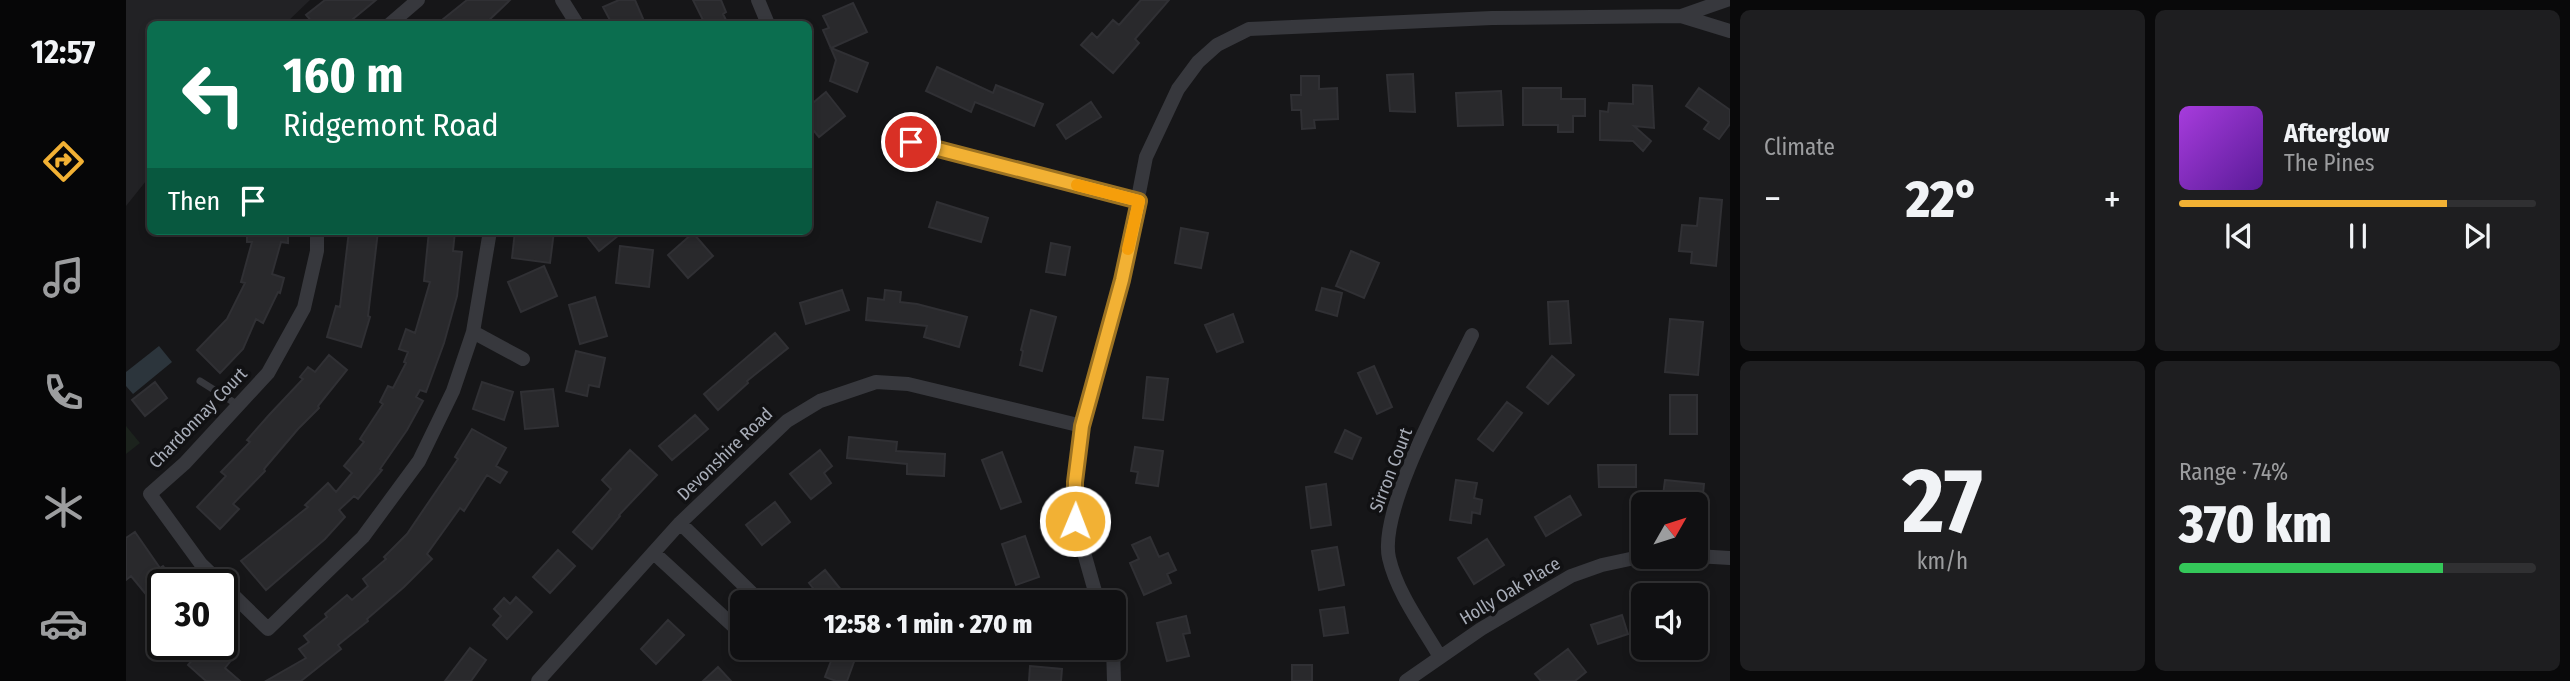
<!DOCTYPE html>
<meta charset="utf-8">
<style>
body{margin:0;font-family:"Fira Sans Condensed",sans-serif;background:#1e1e20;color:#f1f3f6;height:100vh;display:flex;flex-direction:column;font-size:26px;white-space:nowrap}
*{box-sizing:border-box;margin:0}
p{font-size:23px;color:#9c9d9f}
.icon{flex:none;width:38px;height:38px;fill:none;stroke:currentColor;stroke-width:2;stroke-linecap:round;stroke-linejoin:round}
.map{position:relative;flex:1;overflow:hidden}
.details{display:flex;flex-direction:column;gap:10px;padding:10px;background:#09090a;width:840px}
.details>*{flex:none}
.guide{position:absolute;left:21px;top:21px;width:665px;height:214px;border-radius:10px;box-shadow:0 4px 10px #0003,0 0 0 2px #303032;background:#0b6e4f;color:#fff;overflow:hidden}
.needle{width:46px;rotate:51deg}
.controls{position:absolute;left:1505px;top:492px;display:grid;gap:14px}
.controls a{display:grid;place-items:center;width:77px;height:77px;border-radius:10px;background:#101012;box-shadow:0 4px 10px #0003,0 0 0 2px #303032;font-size:35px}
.speed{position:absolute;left:21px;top:569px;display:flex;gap:14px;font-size:35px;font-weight:700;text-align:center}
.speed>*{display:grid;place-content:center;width:91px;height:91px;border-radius:50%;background:#101012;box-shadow:0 4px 10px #0003,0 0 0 2px #303032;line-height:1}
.speed .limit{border:4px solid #111;border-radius:10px;background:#fff;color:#111}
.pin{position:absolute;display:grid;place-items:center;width:60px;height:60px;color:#fff;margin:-30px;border:4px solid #fff;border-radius:50%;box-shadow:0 2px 7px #0007}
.me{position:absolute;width:77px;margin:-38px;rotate:1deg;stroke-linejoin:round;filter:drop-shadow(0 0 5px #0008)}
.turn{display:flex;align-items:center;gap:24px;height:147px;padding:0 21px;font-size:32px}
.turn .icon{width:91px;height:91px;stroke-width:2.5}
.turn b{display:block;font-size:49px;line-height:60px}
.then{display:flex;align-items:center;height:66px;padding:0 21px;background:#0003;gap:14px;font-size:26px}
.big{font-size:52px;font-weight:800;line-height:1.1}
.details .card{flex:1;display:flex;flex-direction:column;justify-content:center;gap:10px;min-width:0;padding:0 24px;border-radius:10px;background:#1e1e20}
.details .dial{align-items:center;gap:0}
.dial b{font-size:91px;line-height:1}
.song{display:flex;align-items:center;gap:21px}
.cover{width:84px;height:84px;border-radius:10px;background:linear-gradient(135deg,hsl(280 70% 55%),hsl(270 70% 35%))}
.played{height:7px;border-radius:4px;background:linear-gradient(90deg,#f2b134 75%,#303032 75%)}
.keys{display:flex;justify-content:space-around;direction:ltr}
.heat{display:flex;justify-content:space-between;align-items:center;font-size:38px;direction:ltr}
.charge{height:10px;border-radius:5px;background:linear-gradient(90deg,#34c759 74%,#303032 0)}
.details .tiles{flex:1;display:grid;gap:10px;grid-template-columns:repeat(2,1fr)}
.trip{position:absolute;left:604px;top:590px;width:396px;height:70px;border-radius:10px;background:#101012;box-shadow:0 4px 10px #0003,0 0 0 2px #303032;font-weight:800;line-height:70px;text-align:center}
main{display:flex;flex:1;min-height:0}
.tab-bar{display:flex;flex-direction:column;width:126px;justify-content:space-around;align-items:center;background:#060607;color:#9c9d9f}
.tab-bar .icon{width:49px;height:49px}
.tab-bar .on{color:#f2b134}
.tab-bar b{font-size:32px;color:#f1f3f6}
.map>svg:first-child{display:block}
.built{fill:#222225}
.green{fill:#1c231d}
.water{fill:#2c353c}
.building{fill:#29292c;stroke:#303034;stroke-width:2}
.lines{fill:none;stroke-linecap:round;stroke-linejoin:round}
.lane{stroke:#37383d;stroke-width:7}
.street{stroke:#37383d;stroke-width:14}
.route-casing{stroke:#9d7322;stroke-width:18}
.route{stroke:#f2b134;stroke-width:12}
.slow{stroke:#f59e0b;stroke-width:12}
.labels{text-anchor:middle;stroke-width:7;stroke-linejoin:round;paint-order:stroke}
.street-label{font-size:18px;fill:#a8adb8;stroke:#111113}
</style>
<main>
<nav class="tab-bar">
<b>12:57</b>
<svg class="icon on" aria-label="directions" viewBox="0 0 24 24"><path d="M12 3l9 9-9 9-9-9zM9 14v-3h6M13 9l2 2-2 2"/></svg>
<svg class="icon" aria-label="music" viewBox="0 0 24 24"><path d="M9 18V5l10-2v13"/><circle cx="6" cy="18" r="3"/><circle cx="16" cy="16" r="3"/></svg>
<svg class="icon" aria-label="phone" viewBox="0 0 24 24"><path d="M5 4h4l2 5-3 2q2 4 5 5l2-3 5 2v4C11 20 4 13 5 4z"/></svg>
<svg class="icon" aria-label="climate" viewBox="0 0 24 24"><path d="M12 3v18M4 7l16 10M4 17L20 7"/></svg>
<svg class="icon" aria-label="car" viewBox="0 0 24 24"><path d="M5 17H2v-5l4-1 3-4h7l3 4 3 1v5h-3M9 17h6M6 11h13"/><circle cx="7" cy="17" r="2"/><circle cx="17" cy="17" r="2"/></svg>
</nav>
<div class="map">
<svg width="1604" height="681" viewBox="0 0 1604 681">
<rect width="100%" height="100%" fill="#161618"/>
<path class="built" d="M0,0H184L159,24H24V176L0,206Z"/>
<path class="green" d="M0,426L14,443L0,454Z"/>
<path class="water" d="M33,346L46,362L7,394L0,386V372Z"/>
<path class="building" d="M199,0H250L227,19L231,24H188L180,15Z
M341,0H384L359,24H311Z
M493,0H509L518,21L510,24H486L477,7Z
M567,0H595L600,12L597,14L602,24H579Z
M1015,0H1043L1009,39L1013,43L987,73L955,45L966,33L971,38L987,20L993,25Z
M727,3L741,32L705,48L742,63L731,92L704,81L710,60L697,30L703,28L697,16Z
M811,67L867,93L870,85L917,104L908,126L849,102L845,112L800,91Z
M1287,74L1289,112L1264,111L1261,75Z
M1175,76H1193V89L1211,88L1212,119L1188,120L1189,128L1176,129L1175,110H1166L1165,95H1175Z
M1507,85L1526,86L1528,128L1508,126L1525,141L1517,151L1507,141L1474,140V111L1482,112L1483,103L1507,104Z
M1397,88H1435V99H1459V116H1447V132H1432V125H1397Z
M1573,88L1604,110V124L1593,139L1578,129L1583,122L1560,106Z
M1375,91L1377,125L1332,126L1330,93Z
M700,92L719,116L693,137L682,124V107Z
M965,102L975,117L940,139L931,125Z
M1574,198L1596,200L1590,266L1565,263L1566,252L1553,251L1556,225L1571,226Z
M811,202L862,218L855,242L803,227Z
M1055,228L1082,233L1075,268L1049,263Z
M121,231H162V243L155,242L146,274L158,278L154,293L152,292L137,323L130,319L117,349L94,373L71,350L101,319L119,283L115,282L126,242H121Z
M223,231H252L242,316L244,317L235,347L201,337L210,306L214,307Z
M303,231H329L327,251L336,252L331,296L318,343L300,392L294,390L290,397L297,401L281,430L254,469L256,470L232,499L228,496L213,510L219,517L199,539L140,590L115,561L182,507L179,505L202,483L210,492L226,473L218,466L238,442L234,439L257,404L254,402L262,386L267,388L280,363L278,362L282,352L273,349L280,329L289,333L304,282L298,281Z
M389,231H428L424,263L386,258Z
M457,231H498L473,251Z
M567,233L587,256L562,278L542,255Z
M925,243L944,247L939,275L920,272Z
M494,246L527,250L523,287L490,283Z
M1225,251L1253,263L1238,298L1210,286Z
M418,266L431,296L395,312L382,282Z
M1196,288L1216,293L1211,316L1190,310Z
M716,290L723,310L680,324L674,303Z
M759,290L775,292L774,302L791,304L841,317L833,347L798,337L801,326L740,320L742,298L758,300Z
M469,297L481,336L454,344L443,305Z
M1442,301L1445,343L1424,344L1422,302Z
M905,310L930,317L916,371L894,365L897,351L895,350Z
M1107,314L1117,342L1091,352L1079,325Z
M1544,319L1577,322L1572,375L1539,372Z
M649,333L662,348L621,381L622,383L592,410L578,394Z
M450,351L479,358L473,387L463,385L461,396L440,391Z
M203,355L221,370L192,406L193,408L172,429L138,469L139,471L107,504L113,509L94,529L71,507L100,476L95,472L124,442L121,440L143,415L177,379L174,377L182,367L189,372Z
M1426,356L1448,375L1422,404L1401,387Z
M1248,366L1266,407L1251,414L1232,373Z
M1021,377L1042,379L1037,420L1017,418Z
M29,382L41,398L19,416L6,400Z
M356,382L387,392L378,420L347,409Z
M427,389L432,426L399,429L395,392Z
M1544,395H1571V434H1544Z
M1381,402L1396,413L1367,451L1352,439Z
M569,415L582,429L546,460L533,446Z
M346,429L380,448L370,466L381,472L374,483L361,475L338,511L334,508L301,554L306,559L278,587L241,619L242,621L212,645L215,649L175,681H140L180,658L173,649L183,642L178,636L201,617L199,614L221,595L226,600L242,586L237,579L260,559L258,557L281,534L332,459L329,457Z
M1219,430L1235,438L1226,459L1209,452Z
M723,437L771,442L770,451L819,454L818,476L781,474V464L721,458Z
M1009,447L1037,451L1032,486L1010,483L1012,472L1005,471Z
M504,450L531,475L493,515L494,516L466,549L447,532L485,489L476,480Z
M694,450L706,466L698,473L705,483L685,499L664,474Z
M876,452L895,502L875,509L856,460Z
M1472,465H1510V487H1473Z
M1330,480L1351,483L1348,498L1356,500L1354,514L1346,512L1345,523L1324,520Z
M1539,480L1578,484L1576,504L1536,503Z
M1200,484L1205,525L1185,528L1180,487Z
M1444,496L1455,515L1420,536L1409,517Z
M649,502L664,522L636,545L620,525Z
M9,532L34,568L37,566L51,584H37V615L5,576L0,580V538Z
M899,536L913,577L890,585L876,544Z
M1024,537L1033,557L1042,553L1050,570L1041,574L1045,583L1018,595L1004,563L1013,559L1006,545Z
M1361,539L1378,565L1348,584L1332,558Z
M1211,547L1218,585L1193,590L1186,551Z
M432,550L449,566L424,593L407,577Z
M699,570L725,602H698L683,583Z
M390,597L406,612L381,639L367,625L375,616L368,609L378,598L384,604Z
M1218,607L1222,633L1198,636L1194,610Z
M1496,615L1502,634L1472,644L1465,625Z
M1060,616L1064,633L1057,634L1063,656L1041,661L1031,623Z
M542,620L558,635L530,664L515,649Z
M78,646L88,655L94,648L107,658L99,668L114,681H80L62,665Z
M344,648L360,660L345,681H319Z
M710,648H733L721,681H710L699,677Z
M1442,649L1460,672L1449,681H1415L1409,674Z
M1166,665H1186V681H1166Z
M904,666L936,669L935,681H903Z
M592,667L605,681H577Z"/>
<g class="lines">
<path class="lane" d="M74,381L112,405"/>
<path class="street" d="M436,0L451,24
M632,0L642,24
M1555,16L1604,31
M264,24L292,0
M785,142L1013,201
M191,231V251L178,308L142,373L59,463L24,494L75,564L142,629L237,537L293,461L327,391L347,332L364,231
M347,332L397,359
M554,523L635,602
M528,553L616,634
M1570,556L1604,558
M972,602L949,521V482L956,426L996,280L1020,157L1052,89L1072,62L1091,45L1123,29L1366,18L1555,16L1601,0
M987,647L988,681
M631,648L635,651L647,653L655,648
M1314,657C1296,626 1271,593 1263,558C1252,509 1323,383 1346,335
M412,681L554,523L661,421L694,401L750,382L782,384L956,426
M1280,681L1355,629L1445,576L1476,565L1518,556"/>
</g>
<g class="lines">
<g class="route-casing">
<path id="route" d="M785,142L1013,201L996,280L956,426L949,482V521"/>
</g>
<use href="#route" class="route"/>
<path class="slow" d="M951,185L1013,201L1002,249"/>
</g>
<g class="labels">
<g class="street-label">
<text transform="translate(72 418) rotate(-46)" y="6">Chardonnay Court</text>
<text transform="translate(599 454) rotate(-44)" y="6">Devonshire Road</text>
<text transform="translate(1265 470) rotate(-69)" y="6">Sirron Court</text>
<text transform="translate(1384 591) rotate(-31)" y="6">Holly Oak Place</text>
</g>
</g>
</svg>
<div class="controls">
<a><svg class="needle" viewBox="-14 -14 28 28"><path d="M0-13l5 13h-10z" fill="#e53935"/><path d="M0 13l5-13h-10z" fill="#9c9d9f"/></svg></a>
<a><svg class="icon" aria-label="sound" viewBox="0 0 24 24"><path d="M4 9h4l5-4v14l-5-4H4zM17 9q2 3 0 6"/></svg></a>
</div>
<div class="speed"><div class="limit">30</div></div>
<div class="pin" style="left:785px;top:142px;background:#d93025"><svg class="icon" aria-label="arrive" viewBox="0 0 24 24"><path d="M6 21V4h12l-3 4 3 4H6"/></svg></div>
<svg class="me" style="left:949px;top:521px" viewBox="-20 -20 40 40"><circle r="17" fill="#f2b134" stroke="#fff" stroke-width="3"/><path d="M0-11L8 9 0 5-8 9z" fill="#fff"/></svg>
<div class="trip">12:58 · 1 min · 270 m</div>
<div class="guide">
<div class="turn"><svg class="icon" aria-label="left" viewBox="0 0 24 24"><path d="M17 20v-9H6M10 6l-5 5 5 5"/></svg><div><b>160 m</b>Ridgemont Road</div></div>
<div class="then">Then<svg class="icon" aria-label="arrive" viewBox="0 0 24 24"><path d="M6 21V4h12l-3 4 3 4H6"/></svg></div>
</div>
</div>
<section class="details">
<div class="tiles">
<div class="card"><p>Climate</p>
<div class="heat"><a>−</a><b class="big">22°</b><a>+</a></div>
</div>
<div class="card">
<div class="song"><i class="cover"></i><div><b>Afterglow</b><p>The Pines</p></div></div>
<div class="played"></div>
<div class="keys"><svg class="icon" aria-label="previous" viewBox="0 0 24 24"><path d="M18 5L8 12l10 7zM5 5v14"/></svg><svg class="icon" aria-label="pause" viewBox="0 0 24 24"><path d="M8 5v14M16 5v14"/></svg><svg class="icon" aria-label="next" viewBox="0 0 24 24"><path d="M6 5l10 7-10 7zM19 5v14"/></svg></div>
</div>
<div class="card dial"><b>27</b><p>km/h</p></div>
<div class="card"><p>Range · 74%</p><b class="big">370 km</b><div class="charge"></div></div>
</div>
</section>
</main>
